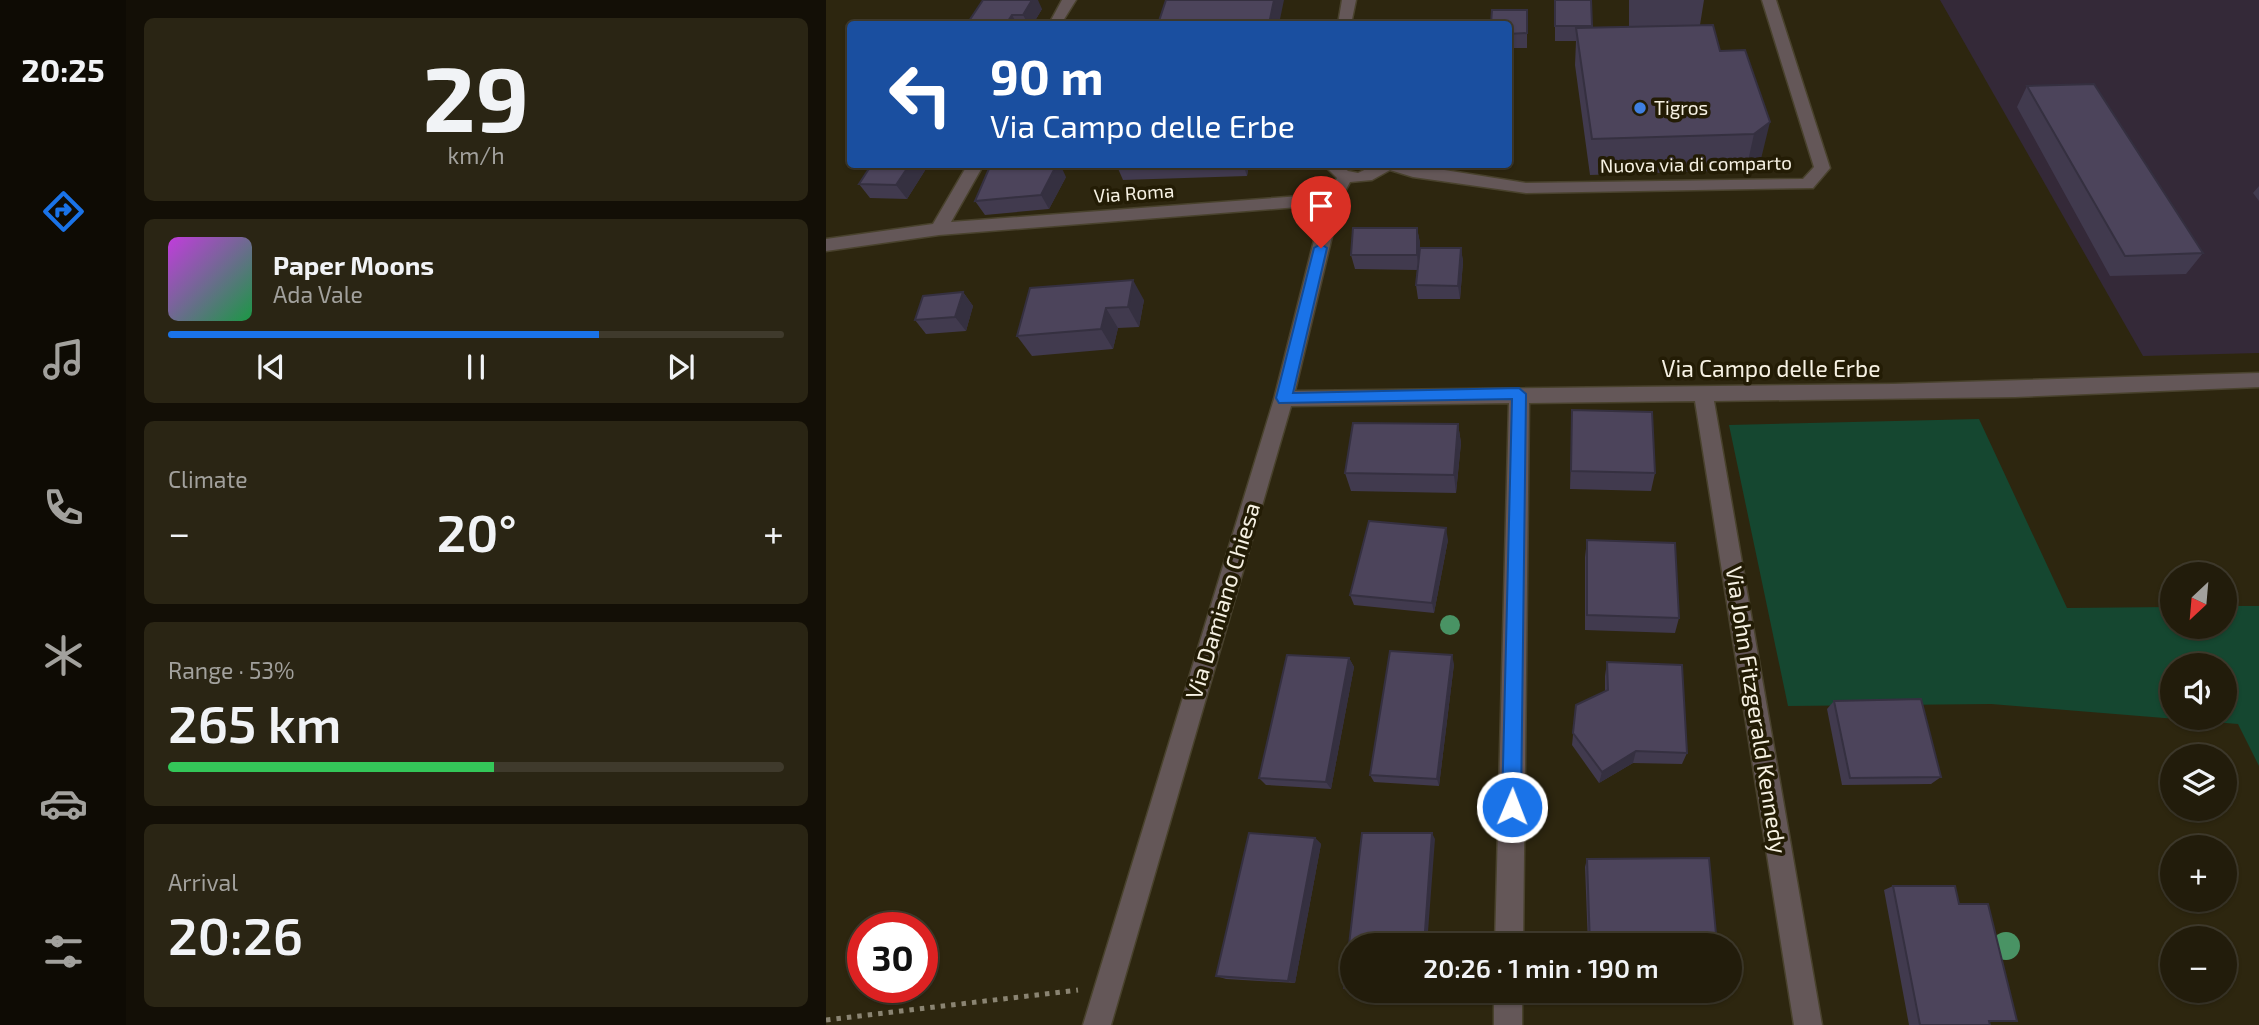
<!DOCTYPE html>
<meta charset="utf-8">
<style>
body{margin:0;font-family:"Exo 2",sans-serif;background:#2a2514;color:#f1f3f6;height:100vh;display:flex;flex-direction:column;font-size:26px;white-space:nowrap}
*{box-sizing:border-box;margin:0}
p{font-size:23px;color:#a2a19d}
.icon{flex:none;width:38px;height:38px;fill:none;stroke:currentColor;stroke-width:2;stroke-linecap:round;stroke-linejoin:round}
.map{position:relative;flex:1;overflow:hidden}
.details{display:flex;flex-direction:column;gap:18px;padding:18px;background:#130f06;width:700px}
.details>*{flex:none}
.guide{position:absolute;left:21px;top:21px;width:665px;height:147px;border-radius:7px;box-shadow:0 2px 5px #0004,0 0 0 2px #3f3a2c;background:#1a4fa0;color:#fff;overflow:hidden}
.needle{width:46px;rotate:206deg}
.controls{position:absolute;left:1334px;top:562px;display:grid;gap:14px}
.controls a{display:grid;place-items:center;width:77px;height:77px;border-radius:50%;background:#221c0b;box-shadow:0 2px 5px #0004,0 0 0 2px #3f3a2c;font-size:35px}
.speed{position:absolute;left:21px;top:912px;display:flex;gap:14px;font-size:35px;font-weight:700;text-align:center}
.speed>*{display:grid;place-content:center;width:91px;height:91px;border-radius:50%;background:#221c0b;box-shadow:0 2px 5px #0004,0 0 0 2px #3f3a2c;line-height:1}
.speed .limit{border:10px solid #d22;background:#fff;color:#111}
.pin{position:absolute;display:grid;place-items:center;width:60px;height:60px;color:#fff;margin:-72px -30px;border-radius:50% 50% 50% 0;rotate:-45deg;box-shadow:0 0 7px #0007}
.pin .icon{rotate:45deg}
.me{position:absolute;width:77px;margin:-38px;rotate:1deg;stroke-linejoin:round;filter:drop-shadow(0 0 5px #0008)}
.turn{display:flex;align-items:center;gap:24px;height:147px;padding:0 28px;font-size:32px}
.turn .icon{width:91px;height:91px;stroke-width:2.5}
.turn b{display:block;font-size:49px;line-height:60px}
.big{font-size:52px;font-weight:600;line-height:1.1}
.details .tile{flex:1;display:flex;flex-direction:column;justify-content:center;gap:10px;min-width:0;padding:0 24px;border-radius:10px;background:#2a2514}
.details .dial{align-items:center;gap:0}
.dial b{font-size:91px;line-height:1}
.song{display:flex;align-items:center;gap:21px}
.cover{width:84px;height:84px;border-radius:10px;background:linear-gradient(135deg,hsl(290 70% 55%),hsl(140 70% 35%))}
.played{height:7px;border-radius:4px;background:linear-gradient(90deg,#1a73e8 70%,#3f3a2c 70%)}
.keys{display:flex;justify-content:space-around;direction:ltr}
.heat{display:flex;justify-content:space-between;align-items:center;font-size:38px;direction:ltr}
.charge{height:10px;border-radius:5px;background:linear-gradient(90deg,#34c759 53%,#3f3a2c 0)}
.trip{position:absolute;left:514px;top:933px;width:402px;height:70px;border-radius:35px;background:#221c0b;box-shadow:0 2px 5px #0004,0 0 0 2px #3f3a2c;font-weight:600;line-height:70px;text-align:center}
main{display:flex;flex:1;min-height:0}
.tab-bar{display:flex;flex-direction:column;width:126px;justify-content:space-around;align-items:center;background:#0e0b04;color:#a2a19d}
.tab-bar .icon{width:49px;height:49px}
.tab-bar .selected{color:#1a73e8}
.tab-bar b{font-size:32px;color:#f1f3f6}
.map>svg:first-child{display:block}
.industrial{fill:#342938}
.green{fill:#154730;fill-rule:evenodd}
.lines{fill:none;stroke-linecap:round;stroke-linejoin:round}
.minor-casing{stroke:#49422d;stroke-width:3}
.path{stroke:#8a8472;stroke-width:5;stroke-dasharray:4.5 6;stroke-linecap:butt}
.minor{fill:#645758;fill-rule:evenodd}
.tree{fill:#499364}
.wall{fill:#413a4e}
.shaded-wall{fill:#353040}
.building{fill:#4c445b;stroke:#353040;stroke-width:2}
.route{fill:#1a73e8;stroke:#114b97;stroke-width:2}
.shop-dot{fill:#3f7fe0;stroke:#231c05;stroke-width:2.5}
.labels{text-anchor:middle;stroke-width:7;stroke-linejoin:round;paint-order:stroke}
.far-poi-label{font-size:19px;fill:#f6f1e3;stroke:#231c05;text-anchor:start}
.far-street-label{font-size:19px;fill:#f6f1e3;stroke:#231c05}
.street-label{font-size:23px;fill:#f6f1e3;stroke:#231c05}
</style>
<main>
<nav class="tab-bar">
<b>20:25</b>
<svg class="icon selected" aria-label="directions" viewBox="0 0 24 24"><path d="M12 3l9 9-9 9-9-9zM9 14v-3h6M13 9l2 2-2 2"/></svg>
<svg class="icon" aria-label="music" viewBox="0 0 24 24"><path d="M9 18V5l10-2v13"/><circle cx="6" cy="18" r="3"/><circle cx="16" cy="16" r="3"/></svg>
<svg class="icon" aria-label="phone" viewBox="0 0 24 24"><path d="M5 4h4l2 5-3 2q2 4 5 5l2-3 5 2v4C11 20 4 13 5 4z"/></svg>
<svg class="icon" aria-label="climate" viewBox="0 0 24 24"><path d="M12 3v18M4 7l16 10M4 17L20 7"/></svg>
<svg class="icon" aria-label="car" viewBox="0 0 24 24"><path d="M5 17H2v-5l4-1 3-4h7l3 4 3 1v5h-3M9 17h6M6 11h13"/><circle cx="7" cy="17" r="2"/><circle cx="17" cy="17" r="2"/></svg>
<svg class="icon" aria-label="filters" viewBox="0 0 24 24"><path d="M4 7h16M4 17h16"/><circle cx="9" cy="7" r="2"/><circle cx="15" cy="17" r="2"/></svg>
</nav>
<section class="details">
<div class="tile dial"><b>29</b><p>km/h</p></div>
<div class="tile">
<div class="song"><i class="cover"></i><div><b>Paper Moons</b><p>Ada Vale</p></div></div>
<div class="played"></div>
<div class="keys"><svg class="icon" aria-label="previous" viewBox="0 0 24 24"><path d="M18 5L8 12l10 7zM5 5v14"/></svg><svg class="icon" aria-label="pause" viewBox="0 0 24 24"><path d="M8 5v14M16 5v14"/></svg><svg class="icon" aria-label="next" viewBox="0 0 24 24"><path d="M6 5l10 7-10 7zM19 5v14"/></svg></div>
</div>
<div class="tile"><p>Climate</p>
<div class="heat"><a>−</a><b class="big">20°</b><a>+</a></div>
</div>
<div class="tile"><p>Range · 53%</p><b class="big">265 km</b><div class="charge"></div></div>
<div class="tile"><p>Arrival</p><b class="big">20:26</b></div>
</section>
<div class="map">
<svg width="1433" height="1025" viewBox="0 0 1433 1025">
<rect width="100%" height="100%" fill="#2d260f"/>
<path class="industrial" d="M1114,0H1433V353L1317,356Z"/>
<path class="green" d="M1153,419L1241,608L1346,607V626H1398V606H1433V766L1412,724L1165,704L962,706L903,425ZM1346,665H1398V718H1346Z"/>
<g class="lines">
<g class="minor-casing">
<path id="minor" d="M236,0H250L235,24H223Z
M516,0H530L525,24H512Z
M936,0H950L1004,168L987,188L700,193L587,177L564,170L546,180L524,182L515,199L469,391L1067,384L1433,373V387L1189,397L888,401L996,1025H968L869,401L703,403L697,945H669L683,403L465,406L285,1025H257L448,399L497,205L113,235L0,251V239L107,224L142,164H158L125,222L502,194L511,178L497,164H514L522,171L532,173L551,164H581L700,183L977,179L988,167Z
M668,990H696V1025H668Z"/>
</g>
<path class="path" d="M0,1020L252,990"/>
<use href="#minor" class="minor"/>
</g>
<g class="tree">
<circle cx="624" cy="625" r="10"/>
<circle cx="1180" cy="946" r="14"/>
</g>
<path class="wall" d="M157,0L216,9L207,24H141Z
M729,0H765L766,28L803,27V0H806V4V0H878L874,25L894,51L919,50L935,159L920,170L764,175L749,65L750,41H729Z
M701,10V48H682V24Z
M1201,86L1377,253L1360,274L1284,276L1191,107Z
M103,164L81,199L44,198L33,184Z
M290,164H423L421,176L297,180Z
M240,177L223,209L159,215L149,201Z
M1433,186V201L1427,193Z
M591,228L594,243L593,253L635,248L637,262L634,299H592L590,285L591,270L529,269L525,255Z
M204,288L318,300L313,327L292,328L287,349L206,356L191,336Z
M137,292L147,306L140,331L100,334L89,320Z
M746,410L829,473L825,491L744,489Z
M632,424L635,443L630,493L525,491L519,473Z
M622,540L608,613L528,605L524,595Z
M761,540L853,618L849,633L759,630V557Z
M523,658L528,667L505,789L440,785L433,778Z
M781,662L861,753L856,764L807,763L773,783L746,745L750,705L779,691V676Z
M628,664L613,786L548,782L544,775Z
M1008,701L1115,777L1105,784L1016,785L1001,709Z
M489,838L495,844L469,983L400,979L390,976Z
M761,859L891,945H762L759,867Z
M1067,886L1133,904L1191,1021L1163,1022L1164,1025H1083L1058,890Z
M535,990H598V991Z"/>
<path class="shaded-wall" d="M206,0H212L216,9L207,24H202L197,15Z
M448,0H458L453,24H443Z
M186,15L191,24H180Z
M944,122L935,159L920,170L928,134Z
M84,164H103L81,199L70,185Z
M231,164H234L240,177L223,209L215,195Z
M417,164H423L421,176Z
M591,228L594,243L593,270L591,255Z
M635,248L637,262L634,299L632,286Z
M307,280L318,300L313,327L302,307Z
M137,292L147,306L140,331L129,317Z
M280,308L292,328L287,349L275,329Z
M632,424L635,443L630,493L628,475Z
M620,528L622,540L608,613L606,603Z
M626,655L628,664L613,786L611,779Z
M523,658L528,667L505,789L500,782Z
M810,751L807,763L773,783L776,772Z
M606,833L609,839L601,945H598Z
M489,838L495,844L469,983L462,981Z"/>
<path class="building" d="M157,0H206L197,15H186L180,24H141Z
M340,0H448L443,24H332Z
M729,0H765L766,26H729Z
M666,10H701V33L682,34V24H665Z
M887,25L894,51L919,50L944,122L928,134L766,139L750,28Z
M1268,84L1377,253L1299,256L1201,86Z
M46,164H84L70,185L33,184Z
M165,164H231L215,195L149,201Z
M527,228H591V255H525Z
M594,248H635L632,286L590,285Z
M307,280L302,307L280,308L275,329L191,336L204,288Z
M137,292L129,317L89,320L97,296Z
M746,410L826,412L829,473L745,471Z
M527,423L632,424L628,475L519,473Z
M543,521L620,528L606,603L524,595Z
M761,540L849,543L853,618L761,615Z
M564,651L626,655L611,779L544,775Z
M461,655L523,658L500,782L433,778Z
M781,662L856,665L861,753L810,751L776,772L747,733L750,705L782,690Z
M1095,699L1115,777L1024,778L1008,701Z
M423,833L489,838L462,981L390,976Z
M536,833H606L598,945H527V989L518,988Z
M883,858L891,945H764L761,859Z
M1067,886H1129L1133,904H1162L1191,1021H1163L1164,1025H1094Z"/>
<path class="route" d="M495,244L501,248L467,393L693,388L700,394L695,807L692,814L686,817L679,814L676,807L686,399L453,403L450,398L488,248Z"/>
<circle class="shop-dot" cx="814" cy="108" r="7"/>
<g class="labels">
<g class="far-poi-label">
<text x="828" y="115">Tigros</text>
</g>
<g class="far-street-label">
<text transform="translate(870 164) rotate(-1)" y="7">Nuova via di comparto</text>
<text transform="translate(308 193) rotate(-4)" y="7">Via Roma</text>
</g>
<g class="street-label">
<text x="945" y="377">Via Campo delle Erbe</text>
<text transform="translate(397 601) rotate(-73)" y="8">Via Damiano Chiesa</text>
<text transform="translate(930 710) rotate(81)" y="8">Via John Fitzgerald Kennedy</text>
</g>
</g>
</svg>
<div class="controls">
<a><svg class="needle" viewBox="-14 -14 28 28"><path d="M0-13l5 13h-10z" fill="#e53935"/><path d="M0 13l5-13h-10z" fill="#a2a19d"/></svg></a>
<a><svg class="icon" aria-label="sound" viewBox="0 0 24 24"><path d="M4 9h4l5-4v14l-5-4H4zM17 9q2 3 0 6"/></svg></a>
<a><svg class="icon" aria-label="layers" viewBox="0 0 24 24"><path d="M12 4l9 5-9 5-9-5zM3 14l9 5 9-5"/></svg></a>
<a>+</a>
<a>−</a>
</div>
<div class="speed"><div class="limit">30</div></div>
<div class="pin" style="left:495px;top:248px;background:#d93025"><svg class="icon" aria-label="arrive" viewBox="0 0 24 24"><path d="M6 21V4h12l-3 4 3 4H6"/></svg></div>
<svg class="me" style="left:686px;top:807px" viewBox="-20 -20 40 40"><circle r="17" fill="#1a73e8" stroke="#fff" stroke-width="3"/><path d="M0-11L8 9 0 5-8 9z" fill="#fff"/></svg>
<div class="trip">20:26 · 1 min · 190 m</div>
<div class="guide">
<div class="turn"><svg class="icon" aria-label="left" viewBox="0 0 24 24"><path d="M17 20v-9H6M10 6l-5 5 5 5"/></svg><div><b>90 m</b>Via Campo delle Erbe</div></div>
</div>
</div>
</main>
